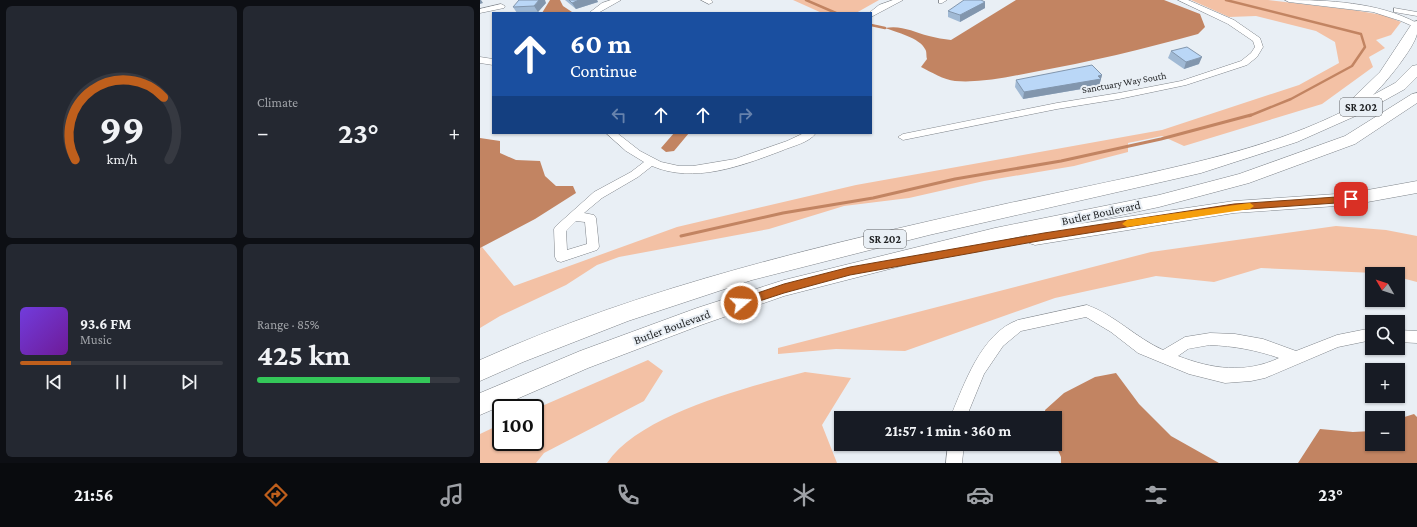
<!DOCTYPE html>
<meta charset="utf-8">
<style>
body{margin:0;font-family:"Crimson Pro",serif;background:#242831;color:#f1f3f6;height:100vh;display:flex;flex-direction:column;font-size:15px;white-space:nowrap}
*{box-sizing:border-box;margin:0}
p{font-size:13px;color:#9ea1a6}
.icon{flex:none;width:22px;height:22px;fill:none;stroke:currentColor;stroke-width:2;stroke-linecap:round;stroke-linejoin:round}
.map{position:relative;flex:1;overflow:hidden}
.side{display:flex;flex-direction:column;gap:6px;padding:6px;background:#0d0f14;width:480px}
.side>*{flex:none}
.guide{position:absolute;left:12px;top:12px;width:380px;height:122px;border-radius:0px;box-shadow:0 1px 3px #0004;background:#1a4fa0;color:#fff;overflow:hidden}
.needle{width:26px;rotate:309deg}
.controls{position:absolute;left:885px;top:267px;display:grid;gap:8px}
.controls a{display:grid;place-items:center;width:40px;height:40px;border-radius:0px;background:#171b24;box-shadow:0 1px 3px #0004;font-size:20px}
.speed{position:absolute;left:12px;top:399px;display:flex;gap:8px;font-size:20px;font-weight:700;text-align:center}
.speed>*{display:grid;place-content:center;width:52px;height:52px;border-radius:50%;background:#171b24;box-shadow:0 1px 3px #0004;line-height:1}
.speed .limit{border:2px solid #111;border-radius:6px;background:#fff;color:#111}
.pin{position:absolute;display:grid;place-items:center;width:34px;height:34px;color:#fff;margin:-17px;border-radius:8px;box-shadow:0 2px 6px #0006}
.me{position:absolute;width:44px;margin:-22px;rotate:72deg;stroke-linejoin:round;filter:drop-shadow(0 0 3px #0008)}
.turn{display:flex;align-items:center;gap:14px;height:84px;padding:0 12px;font-size:18px}
.turn .icon{width:52px;height:52px;stroke-width:2.5}
.turn b{display:block;font-size:28px;line-height:34px}
.lanes{display:flex;align-items:center;height:38px;padding:0 12px;background:#0003;justify-content:center;gap:20px;direction:ltr}
.lanes .off{opacity:.35}
.big{font-size:30px;font-weight:700;line-height:1.1}
.side .widget{flex:1;display:flex;flex-direction:column;justify-content:center;gap:6px;min-width:0;padding:0 14px;border-radius:6px;background:#242831}
.side .dial{align-items:center;gap:0}
.dial svg{height:104px;overflow:visible;fill:none;stroke:#363941;stroke-width:7;stroke-linecap:round;text-anchor:middle}
.dial text{fill:#f1f3f6;stroke:none}
.song{display:flex;align-items:center;gap:12px}
.cover{width:48px;height:48px;border-radius:6px;background:linear-gradient(135deg,hsl(260 70% 55%),hsl(280 70% 35%))}
.played{height:4px;border-radius:2px;background:linear-gradient(90deg,#bf5f1c 25%,#363941 25%)}
.keys{display:flex;justify-content:space-around;direction:ltr}
.heat{display:flex;justify-content:space-between;align-items:center;font-size:22px;direction:ltr}
.charge{height:6px;border-radius:3px;background:linear-gradient(90deg,#34c759 85%,#363941 0)}
.side .tiles{flex:1;display:grid;gap:6px;grid-template-columns:repeat(2,1fr)}
.trip{position:absolute;left:354px;top:411px;width:228px;height:40px;border-radius:0px;background:#171b24;box-shadow:0 1px 3px #0004;font-weight:700;line-height:40px;text-align:center}
.menu{display:flex;height:64px;justify-content:space-around;align-items:center;background:#090b0e;color:#9ea1a6}
.menu .icon{width:28px;height:28px}
.menu .active{color:#bf5f1c}
.menu b{font-size:18px;color:#f1f3f6}
main{display:flex;flex:1;min-height:0}
.map>svg:first-child{display:block}
.green{fill:#f3c1a5}
.water{fill:#c28462}
.lines{fill:none;stroke-linecap:round;stroke-linejoin:round}
.stream-far1{stroke:#c28462;stroke-width:2.5}
.stream{stroke:#c28462;stroke-width:3}
.minor-casing{stroke:#7f848a;stroke-width:1}
.highway-casing{stroke:#7f848a;stroke-width:1}
.minor{fill:#fff;fill-rule:evenodd}
.highway{fill:#fff;fill-rule:evenodd}
.wall{fill:#a0b9d4}
.shaded-wall{fill:#8296ad}
.building{fill:#bad7f7;stroke:#8296ad}
.route{fill:#bf5f1c;stroke:#7c3e12}
.slow{fill:#f59e0b}
.labels{text-anchor:middle;stroke-width:4;stroke-linejoin:round;paint-order:stroke}
.far-street-label{font-size:10px;fill:#1f2123;stroke:#e9eff5}
.shield{fill:#e9eff5;stroke:#5c5f62;stroke-width:1}
.shield-label{font-size:11px;font-weight:bold;fill:#1f2123}
.street-label{font-size:12px;fill:#1f2123;stroke:#e9eff5}
</style>
<main>
<section class="side">
<div class="tiles">
<div class="widget dial"><svg viewBox="0 0 100 80">
<path d="M14 69A42 42 0 1 1 86 69"/>
<path d="M14 69A42 42 0 0 1 82 21" stroke="#bf5f1c"/>
<text x="50" y="56" font-size="32" font-weight="700">99</text>
<text x="50" y="72" font-size="11">km/h</text>
</svg></div>
<div class="widget"><p>Climate</p>
<div class="heat"><a>−</a><b class="big">23°</b><a>+</a></div>
</div>
<div class="widget">
<div class="song"><i class="cover"></i><div><b>93.6 FM</b><p>Music</p></div></div>
<div class="played"></div>
<div class="keys"><svg class="icon" aria-label="previous" viewBox="0 0 24 24"><path d="M18 5L8 12l10 7zM5 5v14"/></svg><svg class="icon" aria-label="pause" viewBox="0 0 24 24"><path d="M8 5v14M16 5v14"/></svg><svg class="icon" aria-label="next" viewBox="0 0 24 24"><path d="M6 5l10 7-10 7zM19 5v14"/></svg></div>
</div>
<div class="widget"><p>Range · 85%</p><b class="big">425 km</b><div class="charge"></div></div>
</div>
</section>
<div class="map">
<svg width="937" height="463" viewBox="0 0 937 463">
<rect width="100%" height="100%" fill="#e9eff5"/>
<path class="green" d="M313,0H399L376,13H342Z
M711,0H788L873,10L903,15L921,22L911,35L896,40L905,48L889,57L893,67L842,104L704,146L682,136L648,143V152L594,166L504,181L429,198L364,206L289,229L139,257L117,265L86,285L20,316L0,328V248L2,247L34,286L197,227L376,185L682,130L819,85L859,63L855,42L836,31L776,16L749,17Z
M856,226L906,230L937,236V282L918,277V274L781,268L734,282L676,276L575,298L425,351L356,349L298,354V348L671,252Z
M168,360L183,371L164,401L64,453L56,463H0V434L21,424V442H55V409Z
M325,372L371,378L342,425L357,463H127C161,413 269,387 325,372Z"/>
<path class="water" d="M66,0H80L83,6L92,12L62,13L70,0Z
M536,0H684L720,14L725,27L718,34C664,49 609,62 554,72C528,77 501,83 475,81C464,80 451,72 441,67L447,59C446,56 447,51 445,49C440,38 416,32 405,28C422,25 433,32 449,36C456,38 464,39 471,40Z
M194,133H209L194,151L186,152L181,148Z
M0,138L20,141V153L36,160L60,161L65,176L76,186H93L96,193L55,219L0,248Z
M636,373L659,404L691,436L739,463H581V457L575,444V418H566L565,410L584,393L615,377Z
M934,414L937,417V463H818L840,429L873,432L892,431V444H918V419Z"/>
<g class="lines">
<path class="stream-far1" d="M326,0L356,13
M746,0L881,34L885,47L872,66L811,99L769,116
M391,25L405,28"/>
<path class="stream" d="M201,236L303,213L393,198L475,179L581,161L681,139L771,115"/>
<g class="minor-casing">
<path id="minor" d="M131,0H141L118,13H109L122,3Z
M221,0H231L233,2L229,4Z
M413,0H423L391,17V13H389L399,5Z
M459,0H467L462,3H459Z
M698,0H708L754,20L780,38L783,47L777,57L767,65L706,85L639,99L577,109L423,140L418,137L423,134L577,103L639,93L701,81L761,61L771,53L775,47L773,41L748,24Z
M805,0C848,0 898,2 937,23V28L921,21L893,12L809,2Z
M21,4L25,6L24,8L0,13V9Z
M914,8L937,12V16L914,12Z
M0,57L13,59V65L0,63Z
M126,133H137L160,151L181,162L199,166H213L255,159L307,141L324,133H336C329,143 312,146 301,151C261,166 214,184 172,166L158,177L122,198L104,213L114,215L116,218L119,247L117,250L81,262L77,261L75,257L74,229L76,226L114,192L151,172L164,162L146,151ZM96,221L105,222L107,244L87,250L86,231Z
M607,305C635,315 656,338 683,350L705,337L730,333L755,334L783,339L816,351L857,335L892,328V340L858,347L785,378L771,381L745,383L709,374L658,353L631,332L606,317L541,331L523,346L504,374L486,418H470C484,385 501,333 538,320ZM730,345C754,346 776,350 799,358C765,374 732,369 698,356L708,349Z
M918,330L937,331V343L918,342Z
M468,444H484L482,463H466Z"/>
</g>
<g class="highway-casing">
<path id="highway" d="M937,21C937,25 937,30 937,34C934,48 905,84 893,95L915,83L932,66L937,65V77L925,89L880,114L817,142L721,173L449,235L272,280L148,321L43,362L0,381V360C167,285 347,244 525,204C569,195 612,185 656,176C732,159 810,141 879,103L874,102L872,99L900,72L933,22Z
M937,93V103L875,144L769,183L679,207L598,224L754,201L871,193L937,181V193L871,205L754,213L555,245L549,243L546,238L547,235L515,242L304,296L221,325L108,368L0,415V393L100,351L217,308L304,280L515,228L679,195L759,174L865,136L932,94Z"/>
</g>
<use href="#minor" class="minor"/>
<use href="#highway" class="highway"/>
</g>
<path class="wall" d="M85,0H117L118,2L96,9Z
M505,2V8L480,22L468,17V11Z
M66,3L58,12L37,13L33,7Z
M691,51L719,64L704,69L688,58Z
M622,75L619,86L543,99L535,87L536,80Z"/>
<path class="shaded-wall" d="M0,0H1L3,3L0,4Z
M59,0H65L66,3L58,12L54,6Z
M99,0H117L118,2L96,9L92,3Z
M505,2V8L480,22V15Z
M722,57L719,64L704,69L706,62Z
M622,75L619,86L543,99L544,92Z"/>
<path class="building" d="M39,0H59L54,6L33,7Z
M89,0H99L92,3Z
M484,0H501L505,2L480,15L468,11Z
M707,47L722,57L706,62L691,51Z
M612,65L622,75L618,76L621,79L544,92L536,80Z"/>
<path class="route" d="M871,196L875,199L871,202L754,210L564,240L370,275L304,293L261,307L257,306L256,303L257,300L304,284L370,267L564,233L754,204Z"/>
<path class="slow" d="M770,203L774,206L770,209L647,227L642,224L647,220Z"/>
<g class="labels">
<g class="far-street-label">
<text transform="translate(644 82) rotate(-10)" y="4">Sanctuary Way South</text>
</g>
<g class="shield">
<rect x="860" y="98" width="42" height="18" rx="3"/>
<rect x="384" y="230" width="42" height="18" rx="3"/>
</g>
<g class="shield-label">
<text x="881" y="111">SR 202</text>
<text x="405" y="243">SR 202</text>
</g>
<g class="street-label">
<text transform="translate(621 213) rotate(-12)" y="4">Butler Boulevard</text>
<text transform="translate(192 327) rotate(-20)" y="4">Butler Boulevard</text>
</g>
</g>
</svg>
<div class="controls">
<a><svg class="needle" viewBox="-14 -14 28 28"><path d="M0-13l5 13h-10z" fill="#e53935"/><path d="M0 13l5-13h-10z" fill="#9ea1a6"/></svg></a>
<a><svg class="icon" aria-label="search" viewBox="0 0 24 24"><circle cx="10" cy="10" r="6"/><path d="M15 15l6 6"/></svg></a>
<a>+</a>
<a>−</a>
</div>
<div class="speed"><div class="limit">100</div></div>
<div class="pin" style="left:871px;top:199px;background:#d93025"><svg class="icon" aria-label="arrive" viewBox="0 0 24 24"><path d="M6 21V4h12l-3 4 3 4H6"/></svg></div>
<svg class="me" style="left:261px;top:303px" viewBox="-20 -20 40 40"><circle r="17" fill="#bf5f1c" stroke="#fff" stroke-width="3"/><path d="M0-11L8 9 0 5-8 9z" fill="#fff"/></svg>
<div class="trip">21:57 · 1 min · 360 m</div>
<div class="guide">
<div class="turn"><svg class="icon" aria-label="ahead" viewBox="0 0 24 24"><path d="M12 20V5M6 11l6-6 6 6"/></svg><div><b>60 m</b>Continue</div></div>
<div class="lanes"><svg class="icon off" aria-label="left" viewBox="0 0 24 24"><path d="M17 20v-9H6M10 6l-5 5 5 5"/></svg><svg class="icon" aria-label="ahead" viewBox="0 0 24 24"><path d="M12 20V5M6 11l6-6 6 6"/></svg><svg class="icon" aria-label="ahead" viewBox="0 0 24 24"><path d="M12 20V5M6 11l6-6 6 6"/></svg><svg class="icon off" aria-label="right" viewBox="0 0 24 24"><path d="M7 20v-9h11M14 6l5 5-5 5"/></svg></div>
</div>
</div>
</main>
<nav class="menu">
<b>21:56</b>
<svg class="icon active" aria-label="directions" viewBox="0 0 24 24"><path d="M12 3l9 9-9 9-9-9zM9 14v-3h6M13 9l2 2-2 2"/></svg>
<svg class="icon" aria-label="music" viewBox="0 0 24 24"><path d="M9 18V5l10-2v13"/><circle cx="6" cy="18" r="3"/><circle cx="16" cy="16" r="3"/></svg>
<svg class="icon" aria-label="phone" viewBox="0 0 24 24"><path d="M5 4h4l2 5-3 2q2 4 5 5l2-3 5 2v4C11 20 4 13 5 4z"/></svg>
<svg class="icon" aria-label="climate" viewBox="0 0 24 24"><path d="M12 3v18M4 7l16 10M4 17L20 7"/></svg>
<svg class="icon" aria-label="car" viewBox="0 0 24 24"><path d="M5 17H2v-5l4-1 3-4h7l3 4 3 1v5h-3M9 17h6M6 11h13"/><circle cx="7" cy="17" r="2"/><circle cx="17" cy="17" r="2"/></svg>
<svg class="icon" aria-label="filters" viewBox="0 0 24 24"><path d="M4 7h16M4 17h16"/><circle cx="9" cy="7" r="2"/><circle cx="15" cy="17" r="2"/></svg>
<b>23°</b>
</nav>
